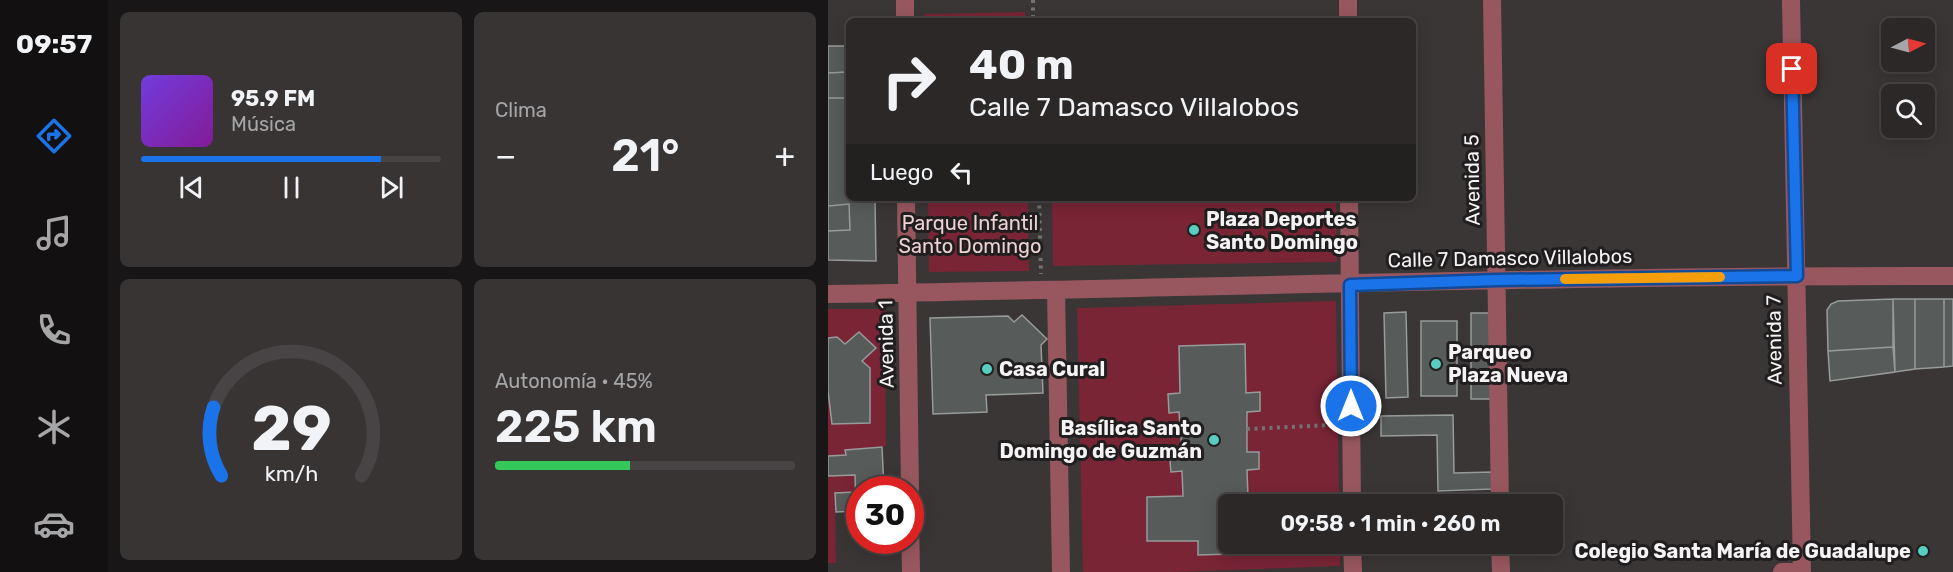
<!DOCTYPE html>
<html lang="es">
<meta charset="utf-8">
<style>
body{margin:0;font-family:Rubik,sans-serif;background:#383434;color:#f1f3f6;height:100vh;display:flex;flex-direction:column;font-size:22px;white-space:nowrap}
*{box-sizing:border-box;margin:0}
p{font-size:20px;color:#a6a6a8}
.icon{flex:none;width:33px;height:33px;fill:none;stroke:currentColor;stroke-width:2;stroke-linecap:round;stroke-linejoin:round}
.map{position:relative;flex:1;overflow:hidden}
.panel{display:flex;flex-direction:column;gap:12px;padding:12px;background:#181616;width:720px}
.panel>*{flex:none}
.hud{position:absolute;left:18px;top:18px;width:570px;height:183px;border-radius:9px;box-shadow:0 3px 15px #0003,0 0 0 2px #484445;background:#2c2828;color:#f1f3f6;overflow:hidden}
.needle{width:39px;rotate:84deg}
.fabs{position:absolute;left:1053px;top:18px;display:grid;gap:12px}
.fabs a{display:grid;place-items:center;width:54px;height:54px;border-radius:9px;background:#2c2828;box-shadow:0 3px 15px #0003,0 0 0 2px #484445;font-size:30px}
.speed{position:absolute;left:18px;top:476px;display:flex;gap:12px;font-size:30px;font-weight:700;text-align:center}
.speed>*{display:grid;place-content:center;width:78px;height:78px;border-radius:50%;background:#2c2828;box-shadow:0 3px 15px #0003,0 0 0 2px #484445;line-height:1}
.speed .limit{border:9px solid #d22;background:#fff;color:#111}
.pin{position:absolute;display:grid;place-items:center;width:51px;height:51px;color:#fff;margin:-26px;border-radius:12px;box-shadow:0 3px 9px #0006}
.me{position:absolute;width:66px;margin:-33px;rotate:0deg;stroke-linejoin:round;filter:drop-shadow(0 0 4px #0008)}
.turn{display:flex;align-items:center;gap:21px;height:126px;padding:0 24px;font-size:27px}
.turn .icon{width:78px;height:78px;stroke-width:2.5}
.turn b{display:block;font-size:42px;line-height:51px}
.then{display:flex;align-items:center;height:57px;padding:0 24px;background:#0003;gap:12px;font-size:22px}
.big{font-size:45px;font-weight:600;line-height:1.1}
.panel .widget{flex:1;display:flex;flex-direction:column;justify-content:center;gap:9px;min-width:0;padding:0 21px;border-radius:9px;background:#383434}
.panel .dial{align-items:center;gap:0}
.dial svg{height:156px;overflow:visible;fill:none;stroke:#484445;stroke-width:7;stroke-linecap:round;text-anchor:middle}
.dial text{fill:#f1f3f6;stroke:none}
.song{display:flex;align-items:center;gap:18px}
.cover{width:72px;height:72px;border-radius:9px;background:linear-gradient(135deg,hsl(260 70% 55%),hsl(290 70% 35%))}
.played{height:6px;border-radius:3px;background:linear-gradient(90deg,#1a73e8 80%,#484445 80%)}
.keys{display:flex;justify-content:space-around;direction:ltr}
.heat{display:flex;justify-content:space-between;align-items:center;font-size:33px;direction:ltr}
.charge{height:9px;border-radius:4px;background:linear-gradient(90deg,#34c759 45%,#484445 0)}
.panel .tiles{flex:1;display:grid;gap:12px;grid-template-columns:repeat(2,1fr)}
.trip{position:absolute;left:390px;top:494px;width:345px;height:60px;border-radius:9px;background:#2c2828;box-shadow:0 3px 15px #0003,0 0 0 2px #484445;font-weight:600;line-height:60px;text-align:center}
main{display:flex;flex:1;min-height:0}
.tabs{display:flex;flex-direction:column;width:108px;justify-content:space-around;align-items:center;background:#121010;color:#a6a6a8}
.tabs .icon{width:42px;height:42px}
.tabs .active{color:#1a73e8}
.tabs b{font-size:27px;color:#f1f3f6}
.map>svg:first-child{display:block}
.green{fill:#792536}
.building{fill:#575b5a;stroke:#979b9a;stroke-width:1.5}
.lines{fill:none;stroke-linecap:round;stroke-linejoin:round}
.path{stroke:#757272;stroke-width:4;stroke-dasharray:3 4.5;stroke-linecap:butt}
.street{stroke:#98575f;stroke-width:18}
.route-casing{stroke:#114b97;stroke-width:15}
.route{stroke:#1a73e8;stroke-width:10}
.slow{stroke:#f59e0b;stroke-width:10}
.poi-dot{fill:#58cec0;stroke:#201e1e;stroke-width:2}
.labels{text-anchor:middle;stroke-width:6;stroke-linejoin:round;paint-order:stroke}
.street-label{font-size:20px;fill:#f5f3f3;stroke:#201e1e}
.poi-label{font-size:20px;font-weight:bold;fill:#f5f3f3;stroke:#201e1e;text-anchor:start}
.park-label{font-size:20px;fill:#edd1d3;stroke:#201e1e}
</style>
<main>
<nav class="tabs">
<b>09:57</b>
<svg class="icon active" aria-label="directions" viewBox="0 0 24 24"><path d="M12 3l9 9-9 9-9-9zM9 14v-3h6M13 9l2 2-2 2"/></svg>
<svg class="icon" aria-label="music" viewBox="0 0 24 24"><path d="M9 18V5l10-2v13"/><circle cx="6" cy="18" r="3"/><circle cx="16" cy="16" r="3"/></svg>
<svg class="icon" aria-label="phone" viewBox="0 0 24 24"><path d="M5 4h4l2 5-3 2q2 4 5 5l2-3 5 2v4C11 20 4 13 5 4z"/></svg>
<svg class="icon" aria-label="climate" viewBox="0 0 24 24"><path d="M12 3v18M4 7l16 10M4 17L20 7"/></svg>
<svg class="icon" aria-label="car" viewBox="0 0 24 24"><path d="M5 17H2v-5l4-1 3-4h7l3 4 3 1v5h-3M9 17h6M6 11h13"/><circle cx="7" cy="17" r="2"/><circle cx="17" cy="17" r="2"/></svg>
</nav>
<section class="panel">
<div class="tiles">
<div class="widget">
<div class="song"><i class="cover"></i><div><b>95.9 FM</b><p>Música</p></div></div>
<div class="played"></div>
<div class="keys"><svg class="icon" aria-label="previous" viewBox="0 0 24 24"><path d="M18 5L8 12l10 7zM5 5v14"/></svg><svg class="icon" aria-label="pause" viewBox="0 0 24 24"><path d="M8 5v14M16 5v14"/></svg><svg class="icon" aria-label="next" viewBox="0 0 24 24"><path d="M6 5l10 7-10 7zM19 5v14"/></svg></div>
</div>
<div class="widget"><p>Clima</p>
<div class="heat"><a>−</a><b class="big">21°</b><a>+</a></div>
</div>
<div class="widget dial"><svg viewBox="0 0 100 80">
<path d="M14 69A42 42 0 1 1 86 69"/>
<path d="M14 69A42 42 0 0 1 10 34" stroke="#1a73e8"/>
<text x="50" y="56" font-size="32" font-weight="700">29</text>
<text x="50" y="72" font-size="11">km/h</text>
</svg></div>
<div class="widget"><p>Autonomía · 45%</p><b class="big">225 km</b><div class="charge"></div></div>
</div>
</section>
<div class="map">
<svg width="1125" height="572" viewBox="0 0 1125 572">
<rect width="100%" height="100%" fill="#3a3636"/>
<path class="green" d="M197,12V21H96V14Z
M100,198H200L201,271L101,272Z
M224,198H508L509,262L225,266Z
M508,301L511,504H453V497H420L419,470L431,469V453L419,452V412L432,411L431,393H418L417,345L351,346L352,393L341,412H351L354,451L342,452L343,472L354,471L355,496L319,497V541H370V555L402,554V543H512V566L345,572H255L249,308Z
M0,309H57L58,446L18,450V455L0,456Z
M27,475V492L7,493L8,563H0V476Z"/>
<path class="building" d="M0,46H21V198H47L48,261L0,260V231L22,230L21,204L0,206V98H19L18,72L0,73Z
M0,46H21V198H47L48,261L0,260Z
M1065,299V347L1000,351L999,310L1003,304L1010,301Z
M1065,299H1087V369L1067,372Z
M1087,299H1116V367L1087,369Z
M1116,299H1125V366L1116,367Z
M578,312L580,397L558,398L556,313Z
M643,313H663V399H643Z
M194,315L219,339L213,345L215,393L158,395L159,412L105,414L102,318L180,316L186,322Z
M593,321H629V396H593Z
M31,332L48,348L34,361L42,368V423L4,424L0,391V338L9,337L17,344Z
M417,344L418,393L432,392V411L419,412V452H431V469L419,470L420,497H453V504H400L403,554L370,555V541H319V497L355,496L354,471L343,472L341,452L354,451L351,412L341,413L340,394L352,393L351,346Z
M1065,347L1067,372L1002,381L1000,351Z
M625,415L626,473L664,472V489L610,491L609,435L553,436V416Z
M54,447L56,489H32V511H28L27,475L0,476V456L18,455L17,450Z
M27,492L28,511L8,512L7,493Z"/>
<g class="lines">
<path class="path" d="M205,0V21
M211,198L213,274
M419,429L505,425
M249,431L352,429"/>
<path class="street" d="M520,0V21
M664,0L672,504
M963,0L974,572
M77,21V0
M78,198L82,489
M521,198L524,504
M228,290L233,572
M0,294C375,288 750,275 1125,276
M82,517L83,572
M524,543L525,572
M672,543L673,572
M954,572H974"/>
</g>
<g class="lines">
<g class="route-casing">
<path id="route" d="M523,406L522,285L669,280L969,276L964,69"/>
</g>
<use href="#route" class="route"/>
<path class="slow" d="M737,279L892,277"/>
</g>
<g class="poi-dot">
<circle cx="366" cy="230" r="6"/>
<circle cx="608" cy="364" r="6"/>
<circle cx="159" cy="369" r="6"/>
<circle cx="386" cy="440" r="6"/>
<circle cx="1095" cy="551" r="6"/>
</g>
<g class="labels">
<g class="street-label">
<text transform="translate(644 180) rotate(-91)" y="7">Avenida 5</text>
<text transform="translate(682 258) rotate(-1)" y="7">Calle 7 Damasco Villalobos</text>
<text transform="translate(946 340) rotate(-91)" y="7">Avenida 7</text>
<text transform="translate(58 344) rotate(-91)" y="7">Avenida 1</text>
</g>
<g class="poi-label">
<text x="378" y="226">Plaza Deportes<tspan x="378" dy="23">Santo Domingo</tspan></text>
<text x="620" y="359">Parqueo<tspan x="620" dy="23">Plaza Nueva</tspan></text>
<text x="171" y="376">Casa Cural</text>
<text x="374" y="435" text-anchor="end">Basílica Santo<tspan x="374" dy="23">Domingo de Guzmán</tspan></text>
<text x="1083" y="558" text-anchor="end">Colegio Santa María de Guadalupe</text>
</g>
<g class="park-label">
<text x="142" y="230">Parque Infantil<tspan x="142" dy="23">Santo Domingo</tspan></text>
</g>
</g>
</svg>
<div class="fabs">
<a><svg class="needle" viewBox="-14 -14 28 28"><path d="M0-13l5 13h-10z" fill="#e53935"/><path d="M0 13l5-13h-10z" fill="#a6a6a8"/></svg></a>
<a><svg class="icon" aria-label="search" viewBox="0 0 24 24"><circle cx="10" cy="10" r="6"/><path d="M15 15l6 6"/></svg></a>
</div>
<div class="speed"><div class="limit">30</div></div>
<div class="pin" style="left:964px;top:69px;background:#d93025"><svg class="icon" aria-label="arrive" viewBox="0 0 24 24"><path d="M6 21V4h12l-3 4 3 4H6"/></svg></div>
<svg class="me" style="left:523px;top:406px" viewBox="-20 -20 40 40"><circle r="17" fill="#1a73e8" stroke="#fff" stroke-width="3"/><path d="M0-11L8 9 0 5-8 9z" fill="#fff"/></svg>
<div class="trip">09:58 · 1 min · 260 m</div>
<div class="hud">
<div class="turn"><svg class="icon" aria-label="right" viewBox="0 0 24 24"><path d="M7 20v-9h11M14 6l5 5-5 5"/></svg><div><b>40 m</b>Calle 7 Damasco Villalobos</div></div>
<div class="then">Luego<svg class="icon" aria-label="left" viewBox="0 0 24 24"><path d="M17 20v-9H6M10 6l-5 5 5 5"/></svg></div>
</div>
</div>
</main>
